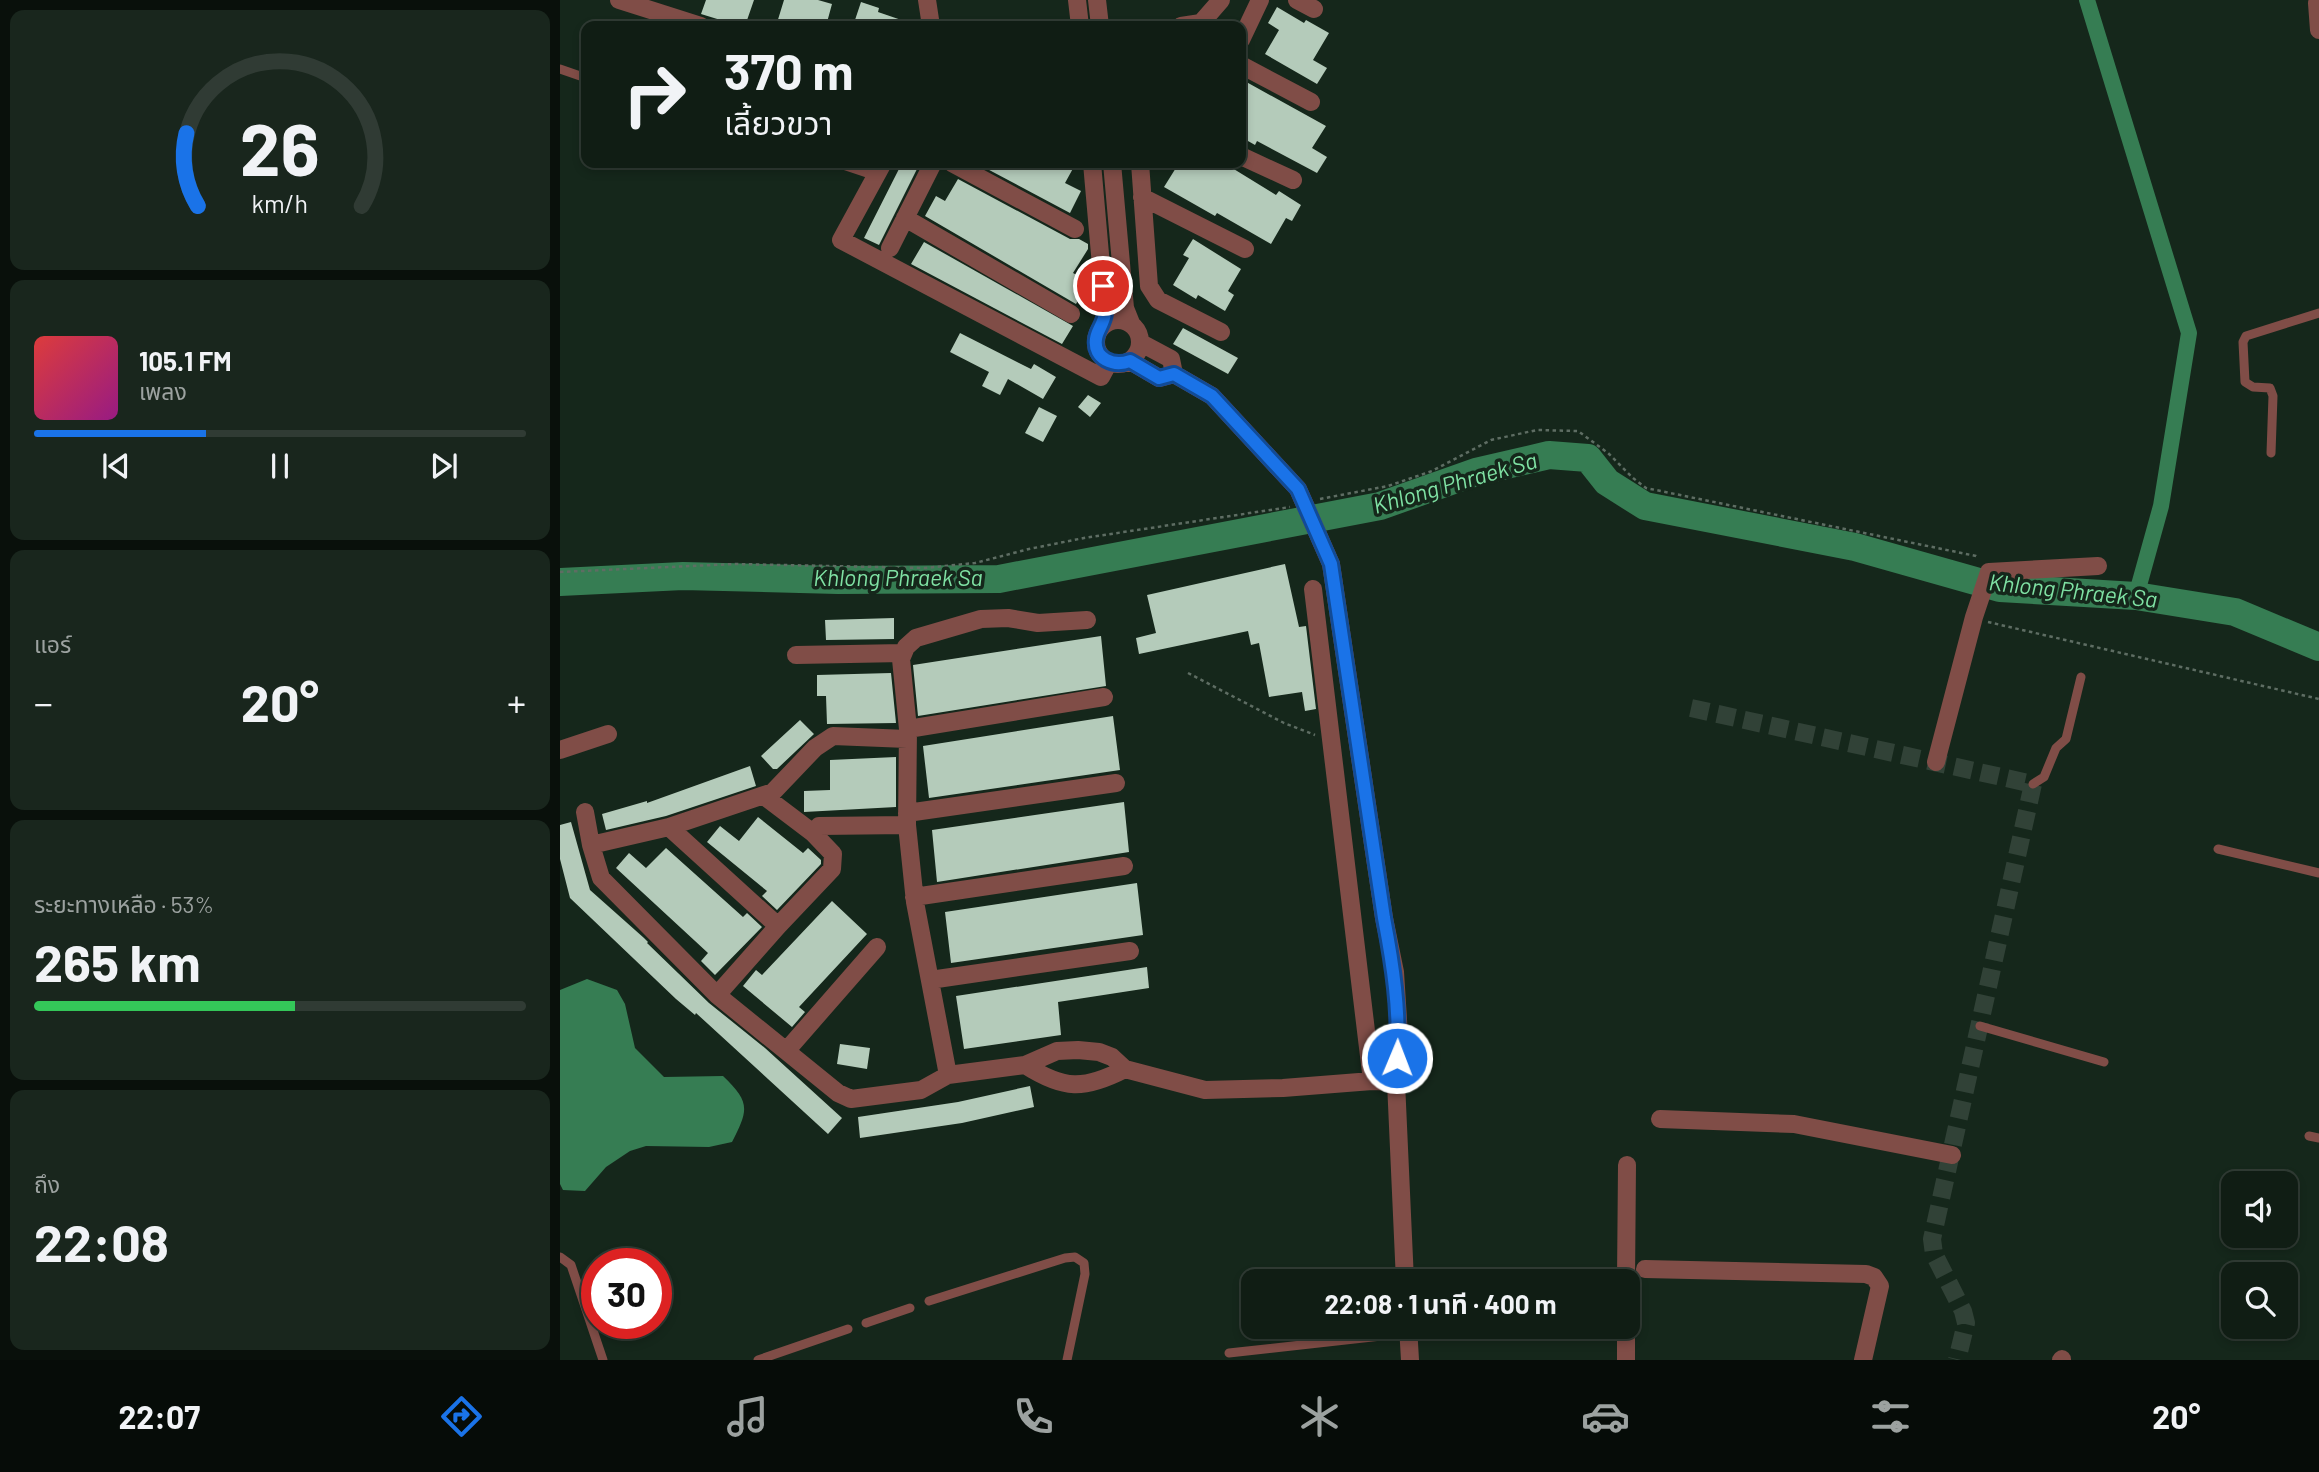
<!DOCTYPE html>
<html lang="th">
<meta charset="utf-8">
<style>
body{margin:0;font-family:Barlow,"Noto Sans Thai",sans-serif;background:#19261d;color:#f1f3f6;height:100vh;display:flex;flex-direction:column;font-size:26px;white-space:nowrap}
*{box-sizing:border-box;margin:0}
p{font-size:23px;color:#9ca2a0}
.icon{flex:none;width:38px;height:38px;fill:none;stroke:currentColor;stroke-width:2;stroke-linecap:round;stroke-linejoin:round}
.map{position:relative;flex:1;overflow:hidden}
.details{display:flex;flex-direction:column;gap:10px;padding:10px;background:#09100b;width:560px}
.details>*{flex:none}
.banner{position:absolute;left:21px;top:21px;width:665px;height:147px;border-radius:14px;box-shadow:0 4px 10px #0003,0 0 0 2px #303b34;background:#101d14;color:#f1f3f6;overflow:hidden}
.buttons{position:absolute;left:1661px;top:1171px;display:grid;gap:14px}
.buttons a{display:grid;place-items:center;width:77px;height:77px;border-radius:14px;background:#101d14;box-shadow:0 4px 10px #0003,0 0 0 2px #303b34;font-size:35px}
.speed{position:absolute;left:21px;top:1248px;display:flex;gap:14px;font-size:35px;font-weight:700;text-align:center}
.speed>*{display:grid;place-content:center;width:91px;height:91px;border-radius:50%;background:#101d14;box-shadow:0 4px 10px #0003,0 0 0 2px #303b34;line-height:1}
.speed .limit{border:10px solid #d22;background:#fff;color:#111}
.pin{position:absolute;display:grid;place-items:center;width:60px;height:60px;color:#fff;margin:-30px;border:4px solid #fff;border-radius:50%;box-shadow:0 2px 7px #0007}
.me{position:absolute;width:77px;margin:-38px;rotate:1deg;stroke-linejoin:round;filter:drop-shadow(0 0 5px #0008)}
.turn{display:flex;align-items:center;gap:24px;height:147px;padding:0 28px;font-size:32px}
.turn .icon{width:91px;height:91px;stroke-width:2.5}
.turn b{display:block;font-size:49px;line-height:60px}
.big{font-size:52px;font-weight:700;line-height:1.1}
.details .widget{flex:1;display:flex;flex-direction:column;justify-content:center;gap:10px;min-width:0;padding:0 24px;border-radius:14px;background:#19261d}
.details .dial{align-items:center;gap:0}
.dial svg{height:182px;overflow:visible;fill:none;stroke:#303b34;stroke-width:7;stroke-linecap:round;text-anchor:middle}
.dial text{fill:#f1f3f6;stroke:none}
.song{display:flex;align-items:center;gap:21px}
.cover{width:84px;height:84px;border-radius:10px;background:linear-gradient(135deg,hsl(0 70% 55%),hsl(310 70% 35%))}
.played{height:7px;border-radius:4px;background:linear-gradient(90deg,#1a73e8 35%,#303b34 35%)}
.keys{display:flex;justify-content:space-around;direction:ltr}
.heat{display:flex;justify-content:space-between;align-items:center;font-size:38px;direction:ltr}
.charge{height:10px;border-radius:5px;background:linear-gradient(90deg,#34c759 53%,#303b34 0)}
.trip{position:absolute;left:681px;top:1269px;width:399px;height:70px;border-radius:14px;background:#101d14;box-shadow:0 4px 10px #0003,0 0 0 2px #303b34;font-weight:700;line-height:70px;text-align:center}
.menu{display:flex;height:112px;justify-content:space-around;align-items:center;background:#060c08;color:#9ca2a0}
.menu .icon{width:49px;height:49px}
.menu .current{color:#1a73e8}
.menu b{font-size:32px;color:#f1f3f6}
main{display:flex;flex:1;min-height:0}
.map>svg:first-child{display:block}
.water{fill:#367d53}
.lines{fill:none;stroke-linecap:round;stroke-linejoin:round}
.canal{stroke:#367d53;stroke-width:16}
.river{stroke:#367d53;stroke-width:28}
.building{fill:#b4cbba}
.minor-tunnel{stroke:#314237;stroke-width:18;stroke-dasharray:18 9;stroke-linecap:butt}
.path{stroke:#5e6d63;stroke-width:2.5;stroke-dasharray:3.5 3.5;stroke-linecap:butt}
.service{stroke:#804d47;stroke-width:9}
.minor{stroke:#804d47;stroke-width:18}
.route-casing{stroke:#114b97;stroke-width:18}
.route{stroke:#1a73e8;stroke-width:12}
.labels{text-anchor:middle;stroke-width:7;stroke-linejoin:round;paint-order:stroke}
.water-label{font-size:23px;font-style:italic;fill:#7fe1a3;stroke:#15271b}
</style>
<main>
<section class="details">
<div class="widget dial"><svg viewBox="0 0 100 80">
<path d="M14 69A42 42 0 1 1 86 69"/>
<path d="M14 69A42 42 0 0 1 9 37" stroke="#1a73e8"/>
<text x="50" y="56" font-size="32" font-weight="700">26</text>
<text x="50" y="72" font-size="11">km/h</text>
</svg></div>
<div class="widget">
<div class="song"><i class="cover"></i><div><b>105.1 FM</b><p>เพลง</p></div></div>
<div class="played"></div>
<div class="keys"><svg class="icon" aria-label="previous" viewBox="0 0 24 24"><path d="M18 5L8 12l10 7zM5 5v14"/></svg><svg class="icon" aria-label="pause" viewBox="0 0 24 24"><path d="M8 5v14M16 5v14"/></svg><svg class="icon" aria-label="next" viewBox="0 0 24 24"><path d="M6 5l10 7-10 7zM19 5v14"/></svg></div>
</div>
<div class="widget"><p>แอร์</p>
<div class="heat"><a>−</a><b class="big">20°</b><a>+</a></div>
</div>
<div class="widget"><p>ระยะทางเหลือ · 53%</p><b class="big">265 km</b><div class="charge"></div></div>
<div class="widget"><p>ถึง</p><b class="big">22:08</b></div>
</section>
<div class="map">
<svg width="1759" height="1360" viewBox="0 0 1759 1360">
<rect width="100%" height="100%" fill="#15271b"/>
<path class="water" d="M27,979L57,990L65,1004L75,1048L104,1077L163,1076C190,1102 189,1109 172,1142L149,1147L86,1146L70,1151L46,1167L25,1191L3,1190L0,1184V990Z"/>
<g class="lines">
<path class="canal" d="M1527,0L1629,333L1601,506L1576,596"/>
<path class="river" d="M0,582L123,576L278,580L439,579L820,506L916,472L989,455L1028,458L1047,482L1085,506L1295,547L1440,588L1576,596L1675,612L1759,647"/>
</g>
<path class="building" d="M146,0H194L185,26H165L167,22L141,14Z
M224,0H258L272,4L266,26H216Z
M301,2L319,8L318,12L353,24V26H293Z
M717,7L744,23L746,20L769,33L753,60L767,68L757,84L705,54L719,30L708,23Z
M681,79L766,126L752,148L767,157L757,173L697,141L695,145L681,137V117L688,105L681,101Z
M342,163H360L319,245L304,238Z
M416,163H516L505,183L521,191L510,213Z
M619,163H664L716,195L719,191L741,205L732,221L726,218L711,244L657,213L655,216L604,187Z
M398,179L510,239H519L528,244V249L513,273L530,282L516,304L365,216L376,196L385,201Z
M633,239L681,269L668,291L674,295L665,311L638,295L636,299L613,285L629,258L623,255Z
M364,242L513,326L502,344L351,264Z
M623,328L678,358L668,374L613,344Z
M400,333L471,369L474,364L496,377L483,399L448,379L440,395L422,386L429,372L390,352Z
M528,395L541,403L530,417L518,407Z
M479,407L497,416L483,442L465,433Z
M725,564L739,627L746,626L756,709L745,711L742,692L709,697L699,643L691,645L688,631L579,654L576,638L596,633L587,595Z
M334,618V639L266,640L265,620Z
M541,636L546,686L358,716L353,665Z
M331,673L336,723L267,724L266,696H257V675Z
M553,716L560,770L369,798L363,746Z
M240,720L254,734L217,769H213L201,756Z
M336,757V807L244,812V791L270,790V760Z
M190,766L196,786L106,816L46,830L42,814L87,801V803Z
M564,802L569,852L377,882L372,830Z
M198,817L243,853L248,848L261,860V864L217,910L202,896L207,891L147,842L160,826L179,841Z
M11,822L30,890L84,938L88,942L87,943L149,1003L205,1048L282,1118L268,1134L136,1013L135,1015L116,999L10,898L0,859V825Z
M106,848L183,917L187,913L202,927L155,975L141,961L148,953L56,868L69,853L86,868Z
M577,883L583,935L391,963L385,912Z
M272,901L307,934L239,1007L245,1012L232,1027L183,986L196,970L202,975Z
M587,967L589,988L498,1002L501,1035L404,1049L396,996Z
M280,1044L310,1048L307,1069L277,1064Z
M470,1086L474,1107L402,1123L300,1138L298,1117L398,1102Z"/>
<g class="lines">
<path class="minor-tunnel" d="M1131,708L1473,784L1372,1239L1374,1254L1403,1311L1406,1323L1397,1360"/>
<path class="path" d="M760,499L828,486L872,471L931,440L977,430L1018,431L1048,453L1073,478L1086,488L1416,556L1419,558
M0,572L175,564L365,568L415,563L469,549L524,538L730,507
M1428,622L1759,699
M628,673L724,723L755,735"/>
<path class="service" d="M0,69L26,78
M277,163L316,176
M1711,453L1713,396L1710,388L1693,387L1685,382L1683,342L1686,336L1759,313
M1473,784L1484,777L1496,748L1506,739L1521,677
M1658,849L1759,873
M1420,1026L1544,1062
M1749,1136L1759,1138
M0,1257L11,1265L43,1360
M369,1301L505,1258L515,1257L524,1263L525,1274L507,1360
M306,1323L350,1308
M669,1353L848,1333
M198,1360L288,1329"/>
<path class="minor" d="M59,0L141,26
M367,0L371,26
M517,0L520,26
M537,0L540,26
M737,0L754,9
M1759,3H1757L1759,30
M641,23L661,0
M621,26L641,23L640,26
M681,40L700,0
M681,65L751,102
M681,156L733,180
M323,163L281,240L541,377L549,362
M392,163L515,229
M532,163L545,311L543,326
M552,163L565,308L571,323
M580,163L589,286L598,300L661,332
M582,197L685,249
M345,218L511,314
M330,248L373,163
M536 342a22 22 0 1 1 44 0a22 22 0 1 1-44 0Z
M581,343L611,359L614,374
M570,361L599,378L614,374L652,396L738,489L771,564L824,918L835,972L839,1035L836,1082L845,1281
M753,589L812,1081
M236,655L343,653
M348,729L544,697
M347,739L273,736L255,748L213,792L109,827L31,845L41,878L157,995L278,1093L291,1099L361,1090L388,1075L465,1065L497,1051L518,1050L539,1052L552,1057L565,1069L645,1090L723,1088L812,1081L836,1082
M0,750L48,734
M1376,762L1414,617L1429,572L1538,566
M204,796L253,833
M25,812L31,845
M347,813L556,783
M109,827L218,926
M354,897L564,866
M370,980L570,951
M157,995L218,926L272,869L273,854L253,833L259,826L347,825
M227,1050L317,947
M465,1065C504,1090 524,1090 565,1069
M388,1075L355,902L347,825L348,729L341,659L346,647L356,638L421,619L448,618L478,623L527,620
M1100,1119L1234,1124L1392,1155
M1085,1269L1306,1274L1314,1277L1320,1286L1303,1360
M1066,1281L1067,1165
M848,1326L850,1360
M1066,1360V1326
M1501,1360L1502,1359"/>
</g>
<g class="lines">
<g class="route-casing">
<path id="route" d="M543,286C544,295 545,304 545,313C544,324 537,330 536,339C533,359 554,367 570,361L599,378L614,374L652,396L738,489L771,564L824,918C833,965 840,1011 837,1058"/>
</g>
<use href="#route" class="route"/>
</g>
<g class="labels">
<g class="water-label">
<text transform="translate(895 483) rotate(-16)" y="8">Khlong Phraek Sa</text>
<text x="338" y="586">Khlong Phraek Sa</text>
<text transform="translate(1513 591) rotate(6)" y="8">Khlong Phraek Sa</text>
</g>
</g>
</svg>
<div class="buttons">
<a><svg class="icon" aria-label="sound" viewBox="0 0 24 24"><path d="M4 9h4l5-4v14l-5-4H4zM17 9q2 3 0 6"/></svg></a>
<a><svg class="icon" aria-label="search" viewBox="0 0 24 24"><circle cx="10" cy="10" r="6"/><path d="M15 15l6 6"/></svg></a>
</div>
<div class="speed"><div class="limit">30</div></div>
<div class="pin" style="left:543px;top:286px;background:#d93025"><svg class="icon" aria-label="arrive" viewBox="0 0 24 24"><path d="M6 21V4h12l-3 4 3 4H6"/></svg></div>
<svg class="me" style="left:837px;top:1058px" viewBox="-20 -20 40 40"><circle r="17" fill="#1a73e8" stroke="#fff" stroke-width="3"/><path d="M0-11L8 9 0 5-8 9z" fill="#fff"/></svg>
<div class="trip">22:08 · 1 นาที · 400 m</div>
<div class="banner">
<div class="turn"><svg class="icon" aria-label="right" viewBox="0 0 24 24"><path d="M7 20v-9h11M14 6l5 5-5 5"/></svg><div><b>370 m</b>เลี้ยวขวา</div></div>
</div>
</div>
</main>
<nav class="menu">
<b>22:07</b>
<svg class="icon current" aria-label="directions" viewBox="0 0 24 24"><path d="M12 3l9 9-9 9-9-9zM9 14v-3h6M13 9l2 2-2 2"/></svg>
<svg class="icon" aria-label="music" viewBox="0 0 24 24"><path d="M9 18V5l10-2v13"/><circle cx="6" cy="18" r="3"/><circle cx="16" cy="16" r="3"/></svg>
<svg class="icon" aria-label="phone" viewBox="0 0 24 24"><path d="M5 4h4l2 5-3 2q2 4 5 5l2-3 5 2v4C11 20 4 13 5 4z"/></svg>
<svg class="icon" aria-label="climate" viewBox="0 0 24 24"><path d="M12 3v18M4 7l16 10M4 17L20 7"/></svg>
<svg class="icon" aria-label="car" viewBox="0 0 24 24"><path d="M5 17H2v-5l4-1 3-4h7l3 4 3 1v5h-3M9 17h6M6 11h13"/><circle cx="7" cy="17" r="2"/><circle cx="17" cy="17" r="2"/></svg>
<svg class="icon" aria-label="filters" viewBox="0 0 24 24"><path d="M4 7h16M4 17h16"/><circle cx="9" cy="7" r="2"/><circle cx="15" cy="17" r="2"/></svg>
<b>20°</b>
</nav>
